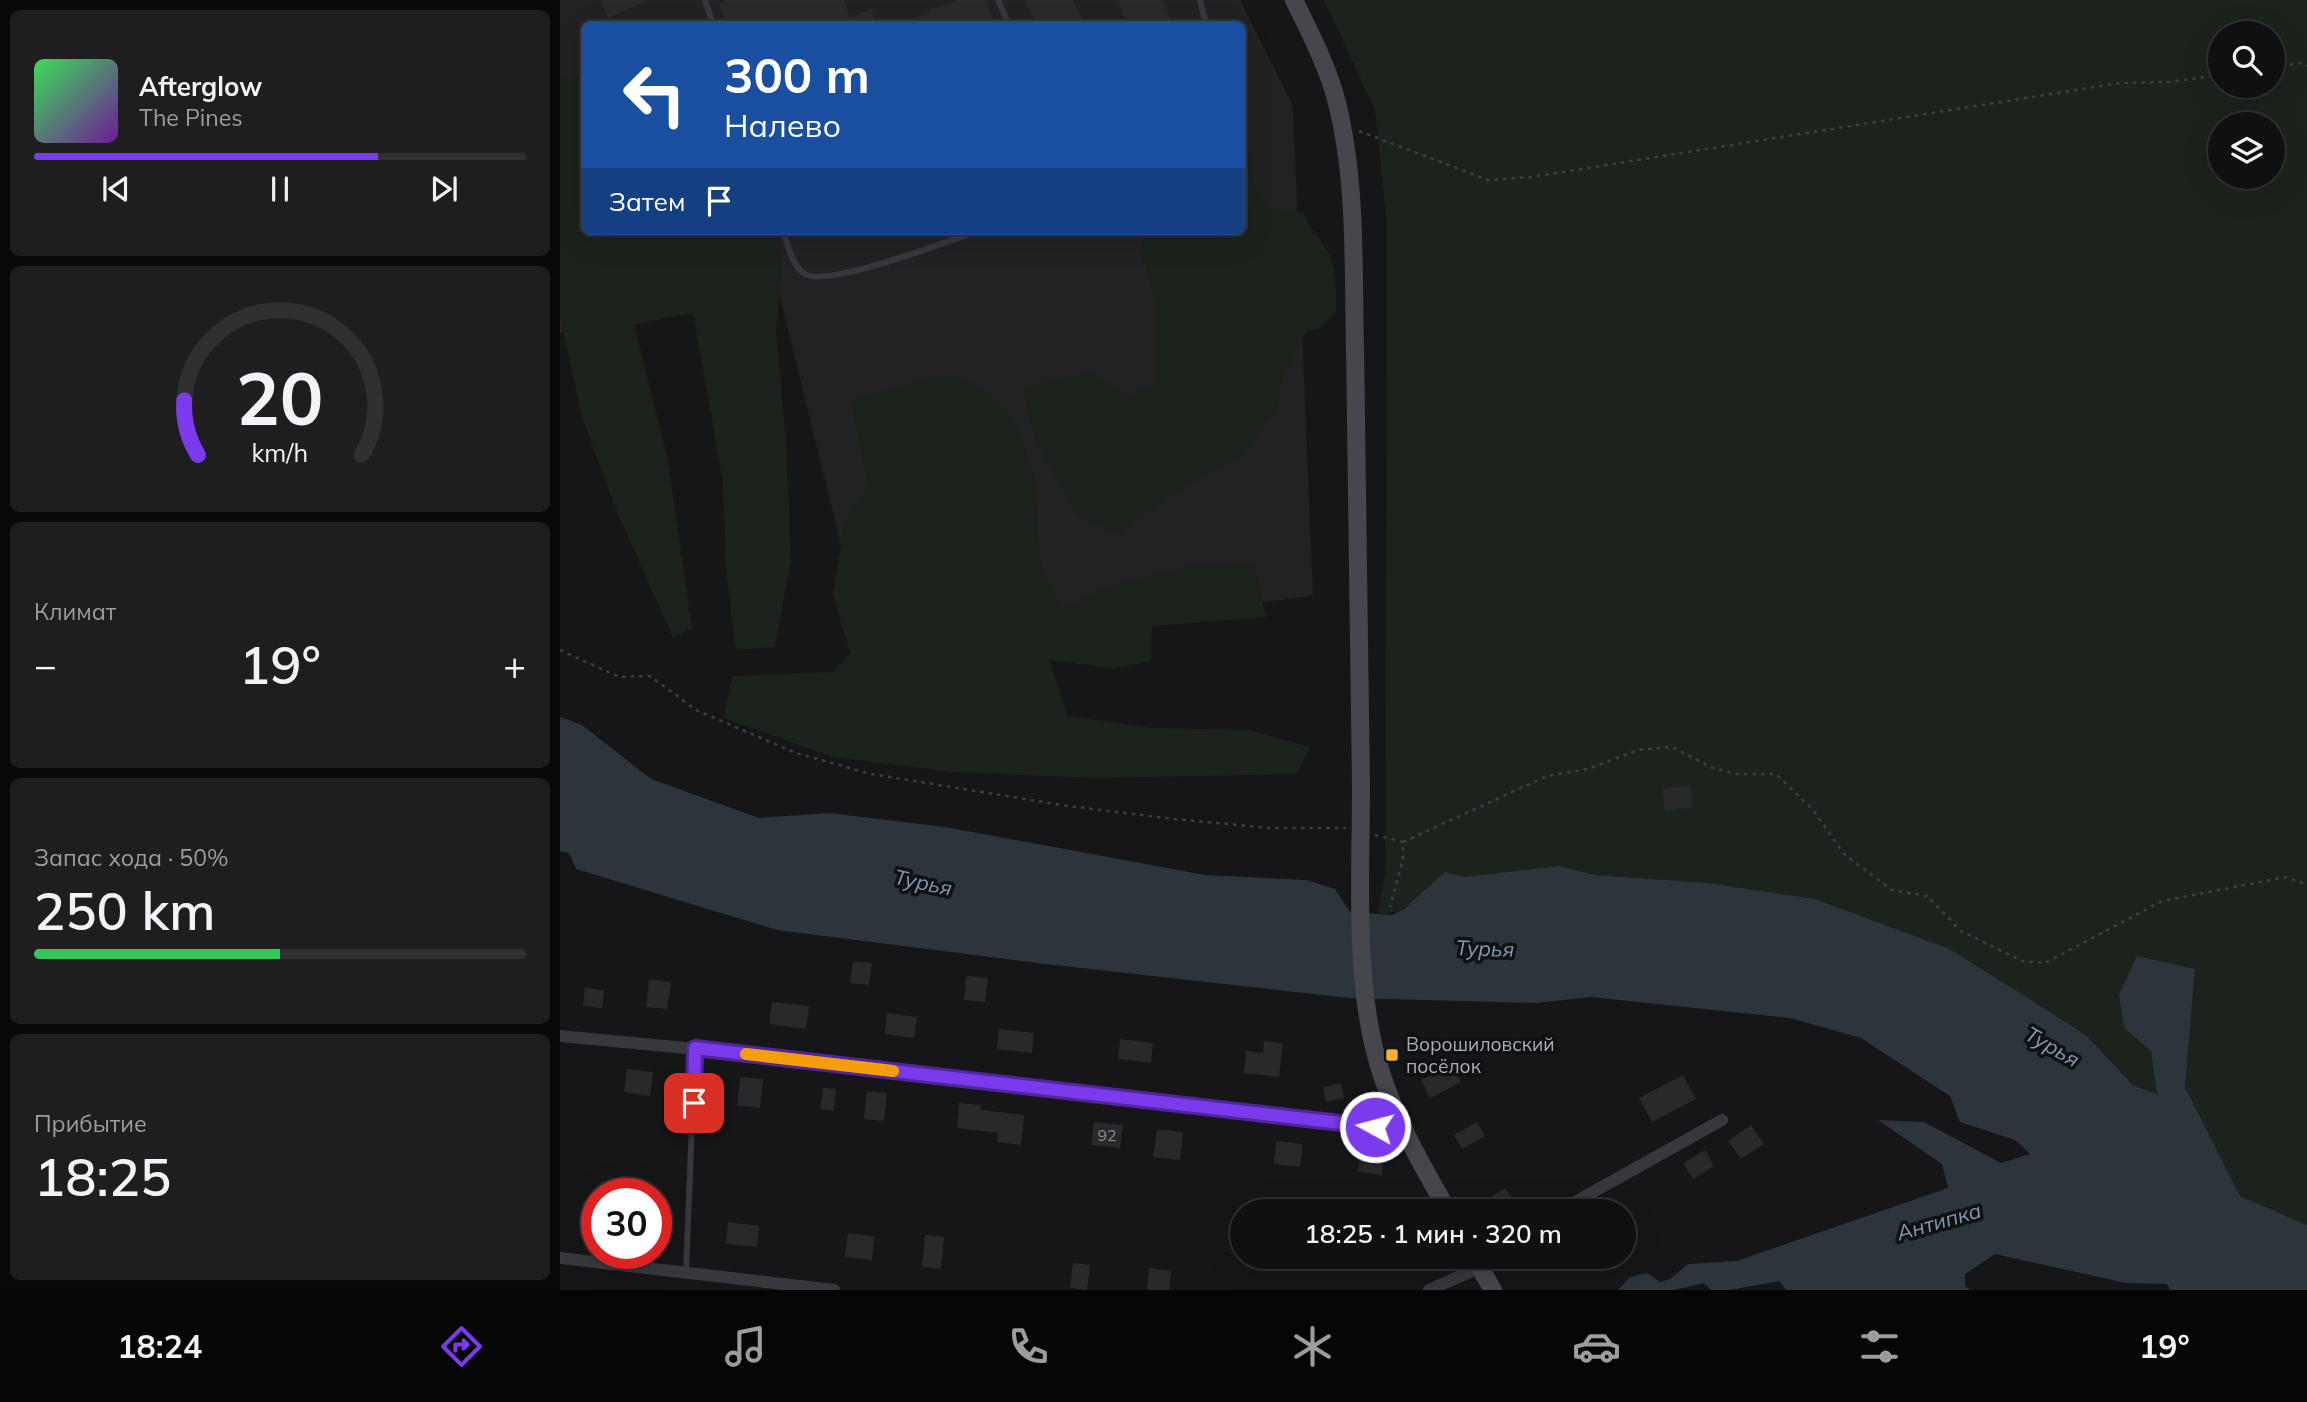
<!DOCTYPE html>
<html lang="ru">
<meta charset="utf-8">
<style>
body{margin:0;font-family:Mulish,sans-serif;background:#1e1e20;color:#f1f3f6;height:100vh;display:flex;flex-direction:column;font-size:26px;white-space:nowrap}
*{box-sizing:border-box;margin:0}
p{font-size:23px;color:#9c9d9f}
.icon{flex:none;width:38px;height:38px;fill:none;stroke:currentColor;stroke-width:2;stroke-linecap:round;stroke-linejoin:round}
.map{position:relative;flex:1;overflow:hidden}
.drawer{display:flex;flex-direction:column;gap:10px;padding:10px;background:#09090a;width:560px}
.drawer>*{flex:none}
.banner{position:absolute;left:21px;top:21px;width:665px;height:214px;border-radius:10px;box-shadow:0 7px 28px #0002,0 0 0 2px #303032;background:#1a4fa0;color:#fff;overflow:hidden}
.fabs{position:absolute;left:1648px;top:21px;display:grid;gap:14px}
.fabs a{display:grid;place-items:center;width:77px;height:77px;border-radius:50%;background:#101012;box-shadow:0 7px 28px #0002,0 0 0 2px #303032;font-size:35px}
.speed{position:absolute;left:21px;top:1178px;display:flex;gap:14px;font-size:35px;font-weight:700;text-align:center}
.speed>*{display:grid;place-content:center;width:91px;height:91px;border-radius:50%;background:#101012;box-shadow:0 7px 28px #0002,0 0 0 2px #303032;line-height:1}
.speed .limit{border:10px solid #d22;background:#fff;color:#111}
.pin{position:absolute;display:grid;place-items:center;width:60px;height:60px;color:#fff;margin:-30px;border-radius:14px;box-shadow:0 4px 10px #0006}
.me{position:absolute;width:77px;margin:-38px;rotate:277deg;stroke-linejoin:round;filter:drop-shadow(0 0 5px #0008)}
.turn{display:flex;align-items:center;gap:24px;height:147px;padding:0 28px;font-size:32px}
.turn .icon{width:91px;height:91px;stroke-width:2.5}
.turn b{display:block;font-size:49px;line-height:60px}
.then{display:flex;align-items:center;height:66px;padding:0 28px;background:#0003;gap:14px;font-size:26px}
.big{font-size:52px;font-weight:600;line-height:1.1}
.drawer .card{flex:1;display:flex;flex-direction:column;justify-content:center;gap:10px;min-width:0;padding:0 24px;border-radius:10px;background:#1e1e20}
.drawer .dial{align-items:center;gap:0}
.dial svg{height:182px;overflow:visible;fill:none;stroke:#303032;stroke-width:7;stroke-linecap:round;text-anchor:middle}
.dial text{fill:#f1f3f6;stroke:none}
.song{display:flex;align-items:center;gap:21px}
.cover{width:84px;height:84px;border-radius:10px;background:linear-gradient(135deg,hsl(130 70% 55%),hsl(280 70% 35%))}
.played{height:7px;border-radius:4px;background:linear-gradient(90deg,#7c3aed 70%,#303032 70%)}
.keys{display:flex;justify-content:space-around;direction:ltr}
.heat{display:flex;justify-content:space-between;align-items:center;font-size:38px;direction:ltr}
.charge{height:10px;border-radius:5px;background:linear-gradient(90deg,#34c759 50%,#303032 0)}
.trip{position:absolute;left:670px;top:1199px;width:406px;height:70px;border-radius:35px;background:#101012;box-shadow:0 7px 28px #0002,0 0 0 2px #303032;font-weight:600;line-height:70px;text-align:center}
.tabs{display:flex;height:112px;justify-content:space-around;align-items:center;background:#060607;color:#9c9d9f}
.tabs .icon{width:49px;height:49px}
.tabs .current{color:#7c3aed}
.tabs b{font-size:32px;color:#f1f3f6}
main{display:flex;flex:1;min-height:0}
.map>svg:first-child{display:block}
.built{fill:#222225;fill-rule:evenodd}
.green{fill:#1c231d;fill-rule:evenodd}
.water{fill:#2c353c}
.building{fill:#29292c}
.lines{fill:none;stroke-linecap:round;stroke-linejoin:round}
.path{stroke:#3d3f44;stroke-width:2.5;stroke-dasharray:3.5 5;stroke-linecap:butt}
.lane{stroke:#37383d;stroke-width:6}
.street{stroke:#37383d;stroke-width:12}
.secondary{stroke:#45474d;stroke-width:18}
.route-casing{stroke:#51269a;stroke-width:18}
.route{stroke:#7c3aed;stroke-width:12}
.slow{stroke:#f59e0b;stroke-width:12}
.poi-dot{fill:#f2b134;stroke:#111113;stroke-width:2.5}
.labels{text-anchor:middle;stroke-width:7;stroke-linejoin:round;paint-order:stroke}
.number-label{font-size:16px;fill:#888b94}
.poi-label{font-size:19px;fill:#a8adb8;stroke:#111113;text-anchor:start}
.water-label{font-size:21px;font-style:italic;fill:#7f9bb3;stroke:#111113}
</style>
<main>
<section class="drawer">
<div class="card">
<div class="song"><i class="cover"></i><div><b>Afterglow</b><p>The Pines</p></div></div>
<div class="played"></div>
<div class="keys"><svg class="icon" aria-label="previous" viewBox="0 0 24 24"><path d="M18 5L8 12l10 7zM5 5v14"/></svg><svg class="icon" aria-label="pause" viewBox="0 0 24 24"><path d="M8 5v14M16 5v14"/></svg><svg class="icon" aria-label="next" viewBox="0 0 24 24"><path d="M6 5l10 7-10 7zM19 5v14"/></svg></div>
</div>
<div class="card dial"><svg viewBox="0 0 100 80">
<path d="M14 69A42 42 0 1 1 86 69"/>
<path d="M14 69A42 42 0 0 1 8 45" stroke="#7c3aed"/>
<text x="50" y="56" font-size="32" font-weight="700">20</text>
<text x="50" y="72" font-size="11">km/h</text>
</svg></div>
<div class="card"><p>Климат</p>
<div class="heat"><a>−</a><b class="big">19°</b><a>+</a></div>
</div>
<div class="card"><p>Запас хода · 50%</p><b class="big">250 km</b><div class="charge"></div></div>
<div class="card"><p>Прибытие</p><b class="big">18:25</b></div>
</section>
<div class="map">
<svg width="1747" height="1290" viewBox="0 0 1747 1290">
<rect width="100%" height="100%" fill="#161618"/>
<path class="built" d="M0,0H680L733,106L753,596L307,651L215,277L0,333ZM24,24H682V231H24Z"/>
<path class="green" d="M764,0H1747V1225L1680,1196L1625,1087L1635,969L1564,1028L1591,1051L1597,1094L1574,1085L1526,1035L1390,949L1255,899L1148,883L1035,875L999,866L905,877L885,872C865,890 846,917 818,913L825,874L827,227L815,110ZM1661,33H1713V86H1661ZM1661,124H1713V177H1661Z
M24,74V231H214L223,261L216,330L226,444L231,560L215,647L176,650L166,570L163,482L133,313L74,324L107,456L132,628L113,638L56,509L22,417L0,316V80Z
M683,154H690L694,185L709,207L744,213C749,230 763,240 770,256C777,273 776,293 776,312L759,329L747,330L721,382L718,410L680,456L605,499L559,535L518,516L476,442L462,387L531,372L568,395L596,384V302L580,250L587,231H682Z
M372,378H404L431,395L453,417L475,478L480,561L501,610L547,586L627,566L694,563L706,617L592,626L591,661L554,668L489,660L508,716L593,728L690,730L750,747L737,774L536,778L393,772L273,757L163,718L173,676L273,672L290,653L273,594L285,522L308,485L291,400Z"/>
<path class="water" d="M0,717L22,725L91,779L199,818L269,813L385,827L645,875L746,880L775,889L790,912L832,915L844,909L885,872L905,877L999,866L1035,875L1148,883L1255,899L1390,949L1526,1035L1573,1085L1597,1094L1591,1051L1564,1028L1559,994L1577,956L1635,969L1625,1087L1680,1196L1747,1225V1290H1610L1607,1284L1566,1283L1435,1254L1405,1274V1286L1410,1290H1226L1219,1281L1170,1290H1151L1144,1283L1114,1290H1058L1070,1277L1087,1273L1100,1282L1110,1279L1128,1264L1177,1261L1388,1188L1382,1164L1318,1120L1364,1122L1441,1163L1470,1154L1455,1140L1400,1122L1390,1096L1301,1038L1230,1018L1031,997L976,1003L789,998L477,963L217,930L16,869L9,853L0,851Z"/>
<path class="building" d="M40,0H90L48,18Z
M167,0H284L290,17L312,9L317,24H166L159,3Z
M398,0H426L434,24H339L371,11V9Z
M465,0H513L524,24H476Z
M557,0H602L612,24H568Z
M1130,785L1133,807L1105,811L1102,789Z
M293,961L312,963L309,985L290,983Z
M406,976L428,978L425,1002L404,1000Z
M89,979L111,982L107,1009L86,1007Z
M25,988L44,990L42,1008L23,1006Z
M212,1002L249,1006L246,1029L209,1024Z
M327,1013L357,1017L354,1038L325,1034Z
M439,1029L474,1033L472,1053L437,1049Z
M560,1039L593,1043L591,1063L558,1059Z
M704,1041L723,1043L719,1077L684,1073L686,1051L703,1053Z
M892,1064L901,1082L870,1098L861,1080Z
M67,1069L93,1072L90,1096L64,1092Z
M1123,1075L1136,1099L1092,1122L1079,1098Z
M180,1077L203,1079L200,1108L177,1105Z
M781,1083L784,1098L766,1102L763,1087Z
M263,1088L276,1089L274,1111L260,1109Z
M307,1091L327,1093L324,1121L304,1119Z
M399,1103L421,1105V1110L464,1115L461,1145L437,1142L438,1133L397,1128Z
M534,1122L563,1125L560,1148L531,1145Z
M917,1122L925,1136L902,1149L894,1135Z
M1191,1125L1204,1144L1181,1159L1168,1141Z
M597,1129L623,1132L620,1160L593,1157Z
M716,1141L743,1144L740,1167L714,1164Z
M801,1150L824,1153L822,1175L798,1172Z
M1145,1150L1154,1166L1133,1179L1123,1163Z
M945,1188L955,1203L942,1211H932L925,1201Z
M168,1222L199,1226L197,1247L166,1244Z
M288,1233L314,1236L312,1260L285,1257Z
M365,1235L384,1237L381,1269L362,1267Z
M513,1263L530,1265L527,1290L510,1288Z
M589,1268L611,1271L609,1290H587Z"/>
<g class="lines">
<path class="path" d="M1713,67L1742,63L1747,66
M799,131L928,180L971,177L1560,83L1608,82L1661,75
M0,650L59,677L90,676L136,710L236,753L311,774L508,806L614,819L710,828H786
M815,835L843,842V859L830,907
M843,842L987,776L1028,769L1078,750L1112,747L1153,768L1177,774H1216L1253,810L1284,854L1332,890L1367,896L1401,931L1462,961L1485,963L1602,901L1726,877L1747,885"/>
<path class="lane" d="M145,0L153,24
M438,0L449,24
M640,0L645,20L643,24
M223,231C228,245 232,266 245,274C267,288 389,241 417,231
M126,1272L135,1048"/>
<path class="street" d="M0,1036L189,1054L842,1130
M999,1211L1162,1120
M0,1258L274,1290
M869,1290L919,1268"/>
<path class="secondary" d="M734,0C750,33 768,67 777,103C797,183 793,270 795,351C798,496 800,641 801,787C801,872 794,977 817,1059C832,1114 860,1162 888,1211
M913,1256L933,1290"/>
</g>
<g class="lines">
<g class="route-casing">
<path id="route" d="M134,1103L135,1048L815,1127"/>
</g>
<use href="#route" class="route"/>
<path class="slow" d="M186,1054L333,1071"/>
</g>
<rect class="poi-dot" x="825" y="1048" width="14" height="14" rx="3.5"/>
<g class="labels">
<g class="number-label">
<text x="547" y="1141">92</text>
</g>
<g class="poi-label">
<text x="846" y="1051">Ворошиловский<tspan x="846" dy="22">посёлок</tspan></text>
</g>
<g class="water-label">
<text transform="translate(363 883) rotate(12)" y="7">Турья</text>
<text transform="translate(925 949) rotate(2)" y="7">Турья</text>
<text transform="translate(1492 1047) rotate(30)" y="7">Турья</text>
<text transform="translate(1379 1222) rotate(-16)" y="7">Антипка</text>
</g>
</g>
</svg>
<div class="fabs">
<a><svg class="icon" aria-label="search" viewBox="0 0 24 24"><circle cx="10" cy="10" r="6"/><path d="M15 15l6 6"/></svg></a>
<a><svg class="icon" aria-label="layers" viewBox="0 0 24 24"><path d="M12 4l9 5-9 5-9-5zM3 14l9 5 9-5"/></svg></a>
</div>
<div class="speed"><div class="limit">30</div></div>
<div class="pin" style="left:134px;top:1103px;background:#d93025"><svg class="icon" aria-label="arrive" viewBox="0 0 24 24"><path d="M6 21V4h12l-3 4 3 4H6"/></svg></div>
<svg class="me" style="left:815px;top:1127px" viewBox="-20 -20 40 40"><circle r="17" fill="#7c3aed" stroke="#fff" stroke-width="3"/><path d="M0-11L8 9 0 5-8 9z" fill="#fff"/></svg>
<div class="trip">18:25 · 1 мин · 320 m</div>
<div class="banner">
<div class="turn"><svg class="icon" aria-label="left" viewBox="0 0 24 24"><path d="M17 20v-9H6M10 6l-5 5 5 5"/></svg><div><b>300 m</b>Налево</div></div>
<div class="then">Затем<svg class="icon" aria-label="arrive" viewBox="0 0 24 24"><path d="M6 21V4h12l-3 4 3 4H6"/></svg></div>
</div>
</div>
</main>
<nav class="tabs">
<b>18:24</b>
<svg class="icon current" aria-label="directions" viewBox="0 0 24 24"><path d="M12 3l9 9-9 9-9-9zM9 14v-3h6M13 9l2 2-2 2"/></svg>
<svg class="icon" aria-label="music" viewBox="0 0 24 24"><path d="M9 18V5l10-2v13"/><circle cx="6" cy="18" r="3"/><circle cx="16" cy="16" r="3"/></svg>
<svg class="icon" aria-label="phone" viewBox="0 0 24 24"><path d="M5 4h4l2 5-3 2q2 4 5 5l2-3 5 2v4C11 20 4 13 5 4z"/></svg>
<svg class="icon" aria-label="climate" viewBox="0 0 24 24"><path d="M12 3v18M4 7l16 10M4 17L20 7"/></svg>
<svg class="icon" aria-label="car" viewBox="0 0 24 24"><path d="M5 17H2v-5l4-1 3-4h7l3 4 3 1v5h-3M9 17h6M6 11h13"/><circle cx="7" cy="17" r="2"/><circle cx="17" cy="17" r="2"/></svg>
<svg class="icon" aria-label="filters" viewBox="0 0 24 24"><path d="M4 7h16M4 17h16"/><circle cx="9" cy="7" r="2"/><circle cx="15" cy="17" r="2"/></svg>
<b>19°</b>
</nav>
